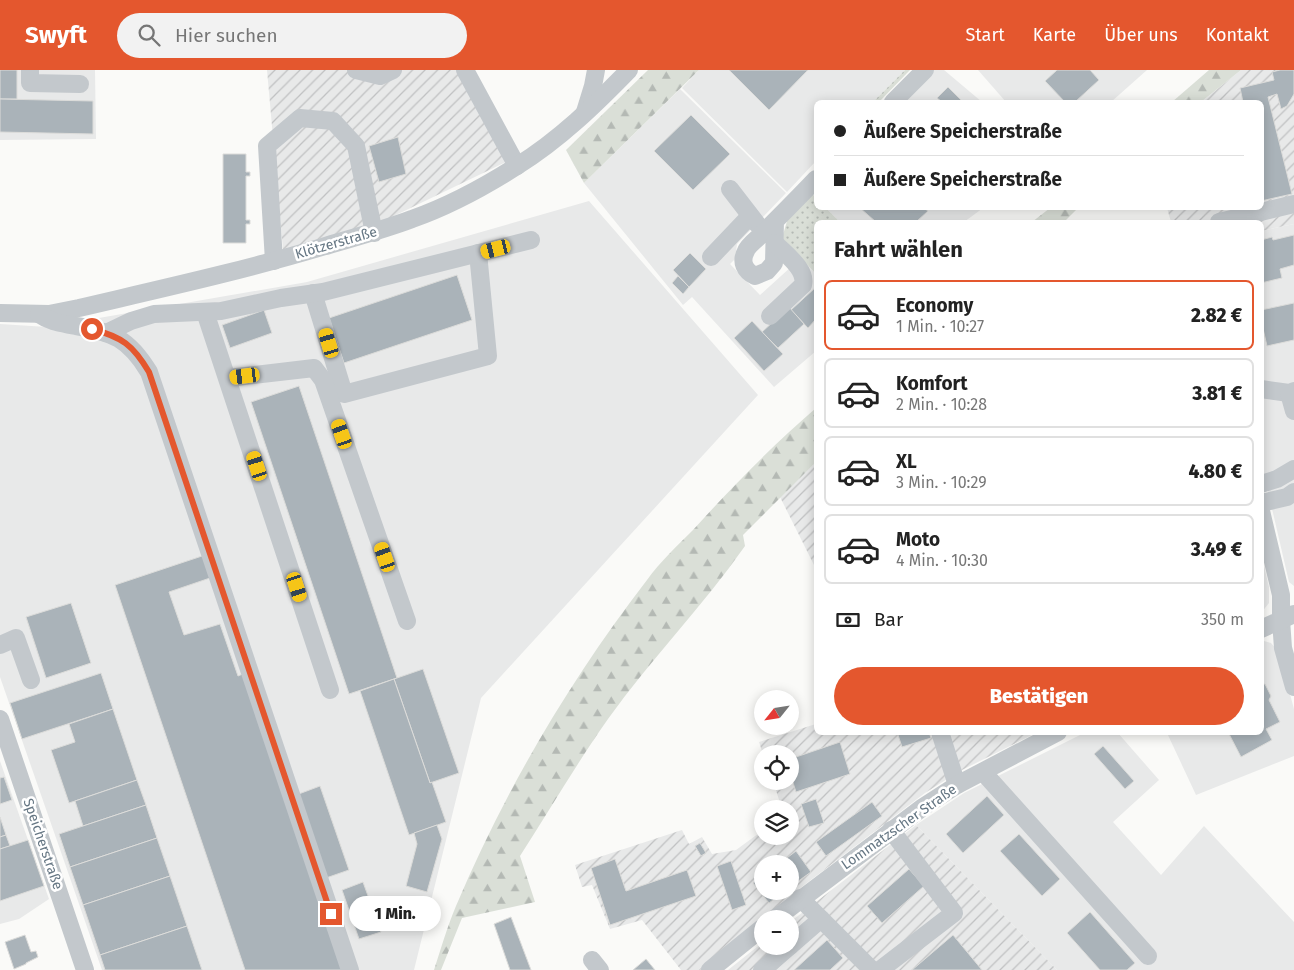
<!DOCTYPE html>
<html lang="de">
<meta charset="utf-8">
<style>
body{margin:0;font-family:"Fira Sans",sans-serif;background:#f2f2f2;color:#222;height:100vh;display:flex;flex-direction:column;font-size:19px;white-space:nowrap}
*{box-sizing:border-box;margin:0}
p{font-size:16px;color:#767676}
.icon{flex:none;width:28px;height:28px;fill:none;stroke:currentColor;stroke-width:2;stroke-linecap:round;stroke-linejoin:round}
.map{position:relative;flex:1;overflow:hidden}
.panel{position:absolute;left:814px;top:150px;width:450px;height:515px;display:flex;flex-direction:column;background:#fff;border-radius:8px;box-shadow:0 2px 12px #0003}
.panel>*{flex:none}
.hud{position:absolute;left:814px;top:30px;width:450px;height:110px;border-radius:8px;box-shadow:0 2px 12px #0003;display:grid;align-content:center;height:110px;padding:0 20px;background:#fff}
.needle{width:32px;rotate:240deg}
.buttons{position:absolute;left:754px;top:620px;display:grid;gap:10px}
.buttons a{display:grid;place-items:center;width:45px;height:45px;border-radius:50%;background:#fff;box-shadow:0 2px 12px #0003;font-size:25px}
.end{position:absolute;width:22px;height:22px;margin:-11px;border:6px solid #e4572e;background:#fff;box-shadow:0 0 0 2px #fff}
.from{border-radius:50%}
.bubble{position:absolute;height:35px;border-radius:18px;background:#fff;box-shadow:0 2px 12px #0003;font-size:16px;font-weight:800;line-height:35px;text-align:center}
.car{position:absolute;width:15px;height:30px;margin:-15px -8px;border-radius:6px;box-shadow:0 0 4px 1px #0007;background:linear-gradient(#f5c518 24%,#345 0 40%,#f5c518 0 76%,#345 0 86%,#f5c518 0)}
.hud b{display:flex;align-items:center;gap:18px;height:48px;font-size:19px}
.hud b+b{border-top:1px solid #e0e0e0}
.hud i{width:12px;height:12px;background:#222}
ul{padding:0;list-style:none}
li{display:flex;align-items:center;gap:15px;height:70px;margin:0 10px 8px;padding:0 10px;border:2px solid #e0e0e0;border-radius:8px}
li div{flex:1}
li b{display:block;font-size:19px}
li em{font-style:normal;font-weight:800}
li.selected{border-color:#e4572e}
li>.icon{width:45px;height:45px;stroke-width:1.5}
h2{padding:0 20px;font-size:22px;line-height:60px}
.pay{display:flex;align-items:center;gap:12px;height:55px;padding:0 20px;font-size:19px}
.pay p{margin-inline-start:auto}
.action{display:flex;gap:10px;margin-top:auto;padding:10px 20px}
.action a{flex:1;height:58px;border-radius:30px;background:#e4572e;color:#fff;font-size:20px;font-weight:800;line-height:58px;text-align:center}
header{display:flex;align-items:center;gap:30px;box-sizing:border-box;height:70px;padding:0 25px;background:#e4572e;color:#fff}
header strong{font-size:24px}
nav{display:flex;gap:28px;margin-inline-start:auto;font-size:18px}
.search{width:350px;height:45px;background:#f2f2f2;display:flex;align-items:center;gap:12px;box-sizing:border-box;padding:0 18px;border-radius:28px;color:#767676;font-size:19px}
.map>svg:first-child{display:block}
</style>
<header>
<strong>Swyft</strong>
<div class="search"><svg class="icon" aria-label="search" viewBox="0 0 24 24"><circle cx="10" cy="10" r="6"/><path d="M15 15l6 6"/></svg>Hier suchen</div>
<nav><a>Start</a><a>Karte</a><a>Über uns</a><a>Kontakt</a></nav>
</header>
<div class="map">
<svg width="1294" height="900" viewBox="0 0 1294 900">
<defs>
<pattern id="industrial-furrows" width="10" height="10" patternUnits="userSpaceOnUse" patternTransform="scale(1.25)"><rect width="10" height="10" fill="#e8e9e9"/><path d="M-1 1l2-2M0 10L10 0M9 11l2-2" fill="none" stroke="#c0c1c2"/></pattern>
<pattern id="grass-dots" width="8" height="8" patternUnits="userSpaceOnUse" patternTransform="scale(1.25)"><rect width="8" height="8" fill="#dadfd7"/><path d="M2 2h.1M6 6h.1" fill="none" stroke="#b4b9b4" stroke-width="1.8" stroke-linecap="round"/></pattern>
<pattern id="forest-firs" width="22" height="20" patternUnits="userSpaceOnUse" patternTransform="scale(1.25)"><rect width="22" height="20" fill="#dadfd7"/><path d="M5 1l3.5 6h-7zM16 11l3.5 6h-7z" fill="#b4b9b4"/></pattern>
</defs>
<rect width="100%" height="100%" fill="#fafaf8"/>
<g fill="#e8e9e9">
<polygon points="0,0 95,0 96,69 0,70"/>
<polygon points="699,0 905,0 873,32 816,32 816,91 787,122 682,18"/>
<polygon points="933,0 944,0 982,32 900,32"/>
<polygon points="978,0 1147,0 1111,32 1006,32"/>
<polygon points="680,19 786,123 737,174 735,189 730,194 760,225 792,196 782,168 816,204 816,281 774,317 692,227 683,235 584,113"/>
<polygon points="589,131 758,325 481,628 414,900 102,900 0,607 0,254 47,257 307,212"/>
<polygon points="826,138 983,138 964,152 840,152"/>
<polygon points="1294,154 1294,516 1289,512 1261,391 1261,161"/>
<polygon points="1261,483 1269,517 1269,533 1261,543"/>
<polygon points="1264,571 1271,573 1277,580 1281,591 1294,639 1294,686 1196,725 1167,663 1261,662 1261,572"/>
<polygon points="1084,663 1118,663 1159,710 1113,752 1161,805 1204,756 1294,852 1294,900 1057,900 916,755 964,723"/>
<polygon points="0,691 49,829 19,849 0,854"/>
</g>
<g fill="url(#industrial-furrows)" fill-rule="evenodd">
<polygon points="267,0 459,0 508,91 369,158 283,180"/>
<polygon points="1241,0 1294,0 1294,154 1261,161 1261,152 1171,152 1167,138 1261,138 1261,32 1201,32"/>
<polygon points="816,392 816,499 780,427"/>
<path d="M816 654V662L1036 663 960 701 925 723 803 816 700 900H681L642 850 610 859 592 815 582 817 575 795 682 760 689 774 702 767 712 784 736 780 762 761V766H790V739H782L773 711H790V684H763L759 672ZM762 794H790V821H762Z"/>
<polygon points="916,755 1057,900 728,900 762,873 762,876 790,876 790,852"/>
</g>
<g fill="url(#grass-dots)">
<polygon points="905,0 910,0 879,32 873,32"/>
<polygon points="810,121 816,128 816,138 826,138 840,152 816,152 816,204 782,168 788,148"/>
</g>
<g fill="url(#forest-firs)">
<polygon points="648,0 699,0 584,113 566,80"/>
<polygon points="1209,0 1241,0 1201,32 1172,32"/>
<polygon points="1050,138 1078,138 1064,152 1032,152"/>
<path d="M816 338V392L743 465 745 476C703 536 651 589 608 649 577 693 549 741 520 786L535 832 462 848 441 900H434C441 879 447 857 456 836 505 720 570 610 647 510 660 492 677 476 693 460 732 417 772 376 816 338Z"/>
</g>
<g fill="#aab3b9" stroke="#dcdcda">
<rect x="0" y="0" width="17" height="29"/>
<polygon points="729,0 808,0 769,40"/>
<polygon points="1057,0 1090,0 1099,10 1075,32 1065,32 1045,11"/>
<polygon points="1280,0 1294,0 1294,24 1287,36 1281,39 1277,24 1268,27 1292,124 1261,131 1261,32 1243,32 1240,18 1274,10 1272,2"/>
<polygon points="948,17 963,32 942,32 937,28"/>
<polygon points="0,29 93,31 93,64 0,62"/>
<polygon points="691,45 730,84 693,120 654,81"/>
<polygon points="398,67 406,104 379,112 369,76"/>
<polygon points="223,84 246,84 246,102 250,102 250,106 246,106 246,150 250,150 250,154 246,154 246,173 223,173"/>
<polygon points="860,138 924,138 928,141 916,152 876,152"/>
<polygon points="1294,165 1294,195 1280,199 1282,208 1261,213 1261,170 1272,167 1273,170"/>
<polygon points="690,183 706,199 689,217 673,200"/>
<polygon points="457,205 472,250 344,293 329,248"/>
<polygon points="678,206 689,217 683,224 672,213"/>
<polygon points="816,217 816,249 808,258 791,240"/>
<polygon points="1294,233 1294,270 1267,276 1261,250 1261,240"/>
<polygon points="789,237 804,254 778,278 762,262"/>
<polygon points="264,240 272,263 230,278 222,255"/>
<polygon points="752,251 783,284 764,301 734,268"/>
<polygon points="299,316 397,608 349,624 251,332"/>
<polygon points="205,485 213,507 169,522 184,565 220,554 238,606 245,603 346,900 245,900 115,515"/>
<polygon points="71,533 91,593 46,608 26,547"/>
<polygon points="423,599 459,703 430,713 394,609"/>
<polygon points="101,603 113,639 22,669 10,633"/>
<polygon points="394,609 430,713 432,712 446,752 409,765 360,621"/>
<polygon points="1261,614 1265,614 1271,626 1269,630 1280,652 1266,659 1272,670 1241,687 1228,662 1261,662"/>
<polygon points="113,639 137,710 69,733 51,680 75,672 69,654"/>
<polygon points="897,662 929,662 931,668 902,677"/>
<polygon points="840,672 850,704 796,722 790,703 790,689"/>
<polygon points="1103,676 1134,711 1125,719 1094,684"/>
<polygon points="4,707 12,730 0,734 0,708"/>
<polygon points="137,710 146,735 83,756 75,731"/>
<polygon points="320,716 349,800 326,808 296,725"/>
<polygon points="987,726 1004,745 963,783 946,764"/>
<polygon points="816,729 824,753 809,757 801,734"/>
<polygon points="872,732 882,746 826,786 816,772"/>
<polygon points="146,735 157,768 70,797 59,764"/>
<polygon points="0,747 6,765 0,767"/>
<polygon points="437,755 442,769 427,822 406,816 417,774 414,763"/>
<polygon points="1019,764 1060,809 1042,826 1000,781"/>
<polygon points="6,765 10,776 0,779 0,767"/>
<polygon points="157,768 170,806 83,835 70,797"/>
<polygon points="28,770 44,816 0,831 0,779"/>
<polygon points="700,773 706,783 701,786 695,776"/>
<polygon points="796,781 811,802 790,817 790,794 779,794"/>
<polygon points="615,789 626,821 687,800 696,826 610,855 591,798"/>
<polygon points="731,791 746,835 732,840 717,796"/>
<polygon points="909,799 924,816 882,853 867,836"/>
<polygon points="170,806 187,856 100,885 83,835"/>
<polygon points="762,806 762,821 785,821 769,833 753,813"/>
<polygon points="363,812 381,862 359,869 342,820"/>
<polygon points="1090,842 1135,893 1127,900 1100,900 1067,863"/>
<polygon points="511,847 531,900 510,900 494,854"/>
<polygon points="187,856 202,900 105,900 100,885"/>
<polygon points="25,865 31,882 36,881 38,887 26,893 26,894 14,899 5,872"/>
<polygon points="953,865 982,900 912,900"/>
<polygon points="827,870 843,888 830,900 794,900"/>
<polygon points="646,889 655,900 633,900"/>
</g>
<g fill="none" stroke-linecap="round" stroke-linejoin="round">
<g stroke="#c3c8cc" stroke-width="18">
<polyline points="30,0 30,13 80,14"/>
<polyline points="356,0 380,6 393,0"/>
<polyline points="465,0 517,96"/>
<polyline points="893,32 925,0"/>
<polyline points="585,42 593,16 596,0"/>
<polyline points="730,119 757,154"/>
<path d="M775 151 774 193 767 201 755 206C745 201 740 192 746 181 748 175 757 169 762 164 780 146 798 128 816 109"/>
<polyline points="1219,152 1294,134"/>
<polyline points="711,187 750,146"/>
<polyline points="274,191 267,76 300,48 333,51 356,76 374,163"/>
<polyline points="313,223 344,324 488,286 478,183"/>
<polyline points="205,242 330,620"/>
<path d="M0 243 49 244 79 238C160 219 242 201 322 177 352 168 383 160 412 149 449 136 484 117 517 96 559 70 595 35 629 0"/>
<path d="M39 244C52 253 61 253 76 256 113 262 129 269 149 302L350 900"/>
<path d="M770 246 803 215C807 199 785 184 775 173"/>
<polyline points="106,263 131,251 154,244 221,241 281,228 323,222 531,170"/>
<polyline points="228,308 314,298 323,310 407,551"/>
<polyline points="1261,319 1289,323 1294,321"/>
<polyline points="1289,323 1294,341"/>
<polyline points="1261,414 1277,409 1294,399"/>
<polyline points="1261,433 1287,427 1294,422"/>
<polyline points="1261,441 1281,525 1281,550 1283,578 1294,617"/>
<polyline points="1261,559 1294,544"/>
<polyline points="0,575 16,568 31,610"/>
<polyline points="0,649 85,900"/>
<polyline points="940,662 957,715"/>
<polyline points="983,702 1148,886"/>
<polyline points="800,828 872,900"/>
<polyline points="775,849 923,737 957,715 1058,662"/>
<polyline points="790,876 821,849"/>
<polyline points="592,890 600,900"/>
<polyline points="710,900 762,858"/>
<polyline points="762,900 790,876"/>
<polyline points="880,900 954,843 891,760"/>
</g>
</g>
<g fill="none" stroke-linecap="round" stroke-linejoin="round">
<path stroke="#e4572e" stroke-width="6" d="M92 259C122 267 133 275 149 302L331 844"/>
</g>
<g text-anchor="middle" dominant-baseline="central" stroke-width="5" stroke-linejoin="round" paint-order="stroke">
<g font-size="14" fill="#657683" stroke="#fff">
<text transform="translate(336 173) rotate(-16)">Klötzerstraße</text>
<text transform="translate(899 757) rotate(-35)">Lommatzscher Straße</text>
<text transform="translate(43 774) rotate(71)">Speicherstraße</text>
</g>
</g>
</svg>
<div class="buttons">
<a><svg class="needle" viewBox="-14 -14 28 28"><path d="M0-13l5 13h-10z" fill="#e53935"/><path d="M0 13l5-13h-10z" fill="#767676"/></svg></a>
<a><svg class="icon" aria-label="locate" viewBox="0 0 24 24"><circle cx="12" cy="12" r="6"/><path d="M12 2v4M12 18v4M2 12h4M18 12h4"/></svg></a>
<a><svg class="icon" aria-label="layers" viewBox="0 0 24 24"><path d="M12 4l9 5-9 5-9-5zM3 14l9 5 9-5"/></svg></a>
<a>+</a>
<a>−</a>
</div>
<i class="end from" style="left:92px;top:259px"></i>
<i class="end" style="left:331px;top:844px"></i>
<div class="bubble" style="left:349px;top:826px;width:92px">1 Min.</div>
<i class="car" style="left:496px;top:179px;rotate:256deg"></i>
<i class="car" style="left:329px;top:273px;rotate:343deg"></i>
<i class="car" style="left:245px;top:306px;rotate:263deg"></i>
<i class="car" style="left:342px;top:364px;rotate:341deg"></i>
<i class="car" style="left:257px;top:396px;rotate:342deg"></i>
<i class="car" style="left:385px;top:487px;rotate:341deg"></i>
<i class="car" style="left:297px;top:517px;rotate:162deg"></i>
<div class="hud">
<b><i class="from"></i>Äußere Speicherstraße</b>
<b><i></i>Äußere Speicherstraße</b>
</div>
<section class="panel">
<h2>Fahrt wählen</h2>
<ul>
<li class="selected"><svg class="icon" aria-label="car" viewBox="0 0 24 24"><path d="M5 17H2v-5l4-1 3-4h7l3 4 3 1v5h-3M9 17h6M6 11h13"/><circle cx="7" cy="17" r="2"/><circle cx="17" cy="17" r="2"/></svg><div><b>Economy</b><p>1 Min. · 10:27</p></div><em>2.82 €</em></li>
<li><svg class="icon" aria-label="car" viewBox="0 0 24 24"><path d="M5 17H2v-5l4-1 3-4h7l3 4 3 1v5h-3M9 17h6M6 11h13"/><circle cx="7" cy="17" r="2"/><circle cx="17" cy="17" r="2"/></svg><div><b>Komfort</b><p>2 Min. · 10:28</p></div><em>3.81 €</em></li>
<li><svg class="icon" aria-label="car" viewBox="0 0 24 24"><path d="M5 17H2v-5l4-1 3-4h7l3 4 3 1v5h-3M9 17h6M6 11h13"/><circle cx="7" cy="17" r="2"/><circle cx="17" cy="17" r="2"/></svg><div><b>XL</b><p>3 Min. · 10:29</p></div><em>4.80 €</em></li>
<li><svg class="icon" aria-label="car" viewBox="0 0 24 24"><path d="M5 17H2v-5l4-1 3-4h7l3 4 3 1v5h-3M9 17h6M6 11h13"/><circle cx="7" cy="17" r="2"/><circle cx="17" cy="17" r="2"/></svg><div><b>Moto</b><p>4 Min. · 10:30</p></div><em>3.49 €</em></li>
</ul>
<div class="pay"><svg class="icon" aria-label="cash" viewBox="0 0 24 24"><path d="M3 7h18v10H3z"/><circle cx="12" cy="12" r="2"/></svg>Bar<p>350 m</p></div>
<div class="action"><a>Bestätigen</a></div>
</section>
</div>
